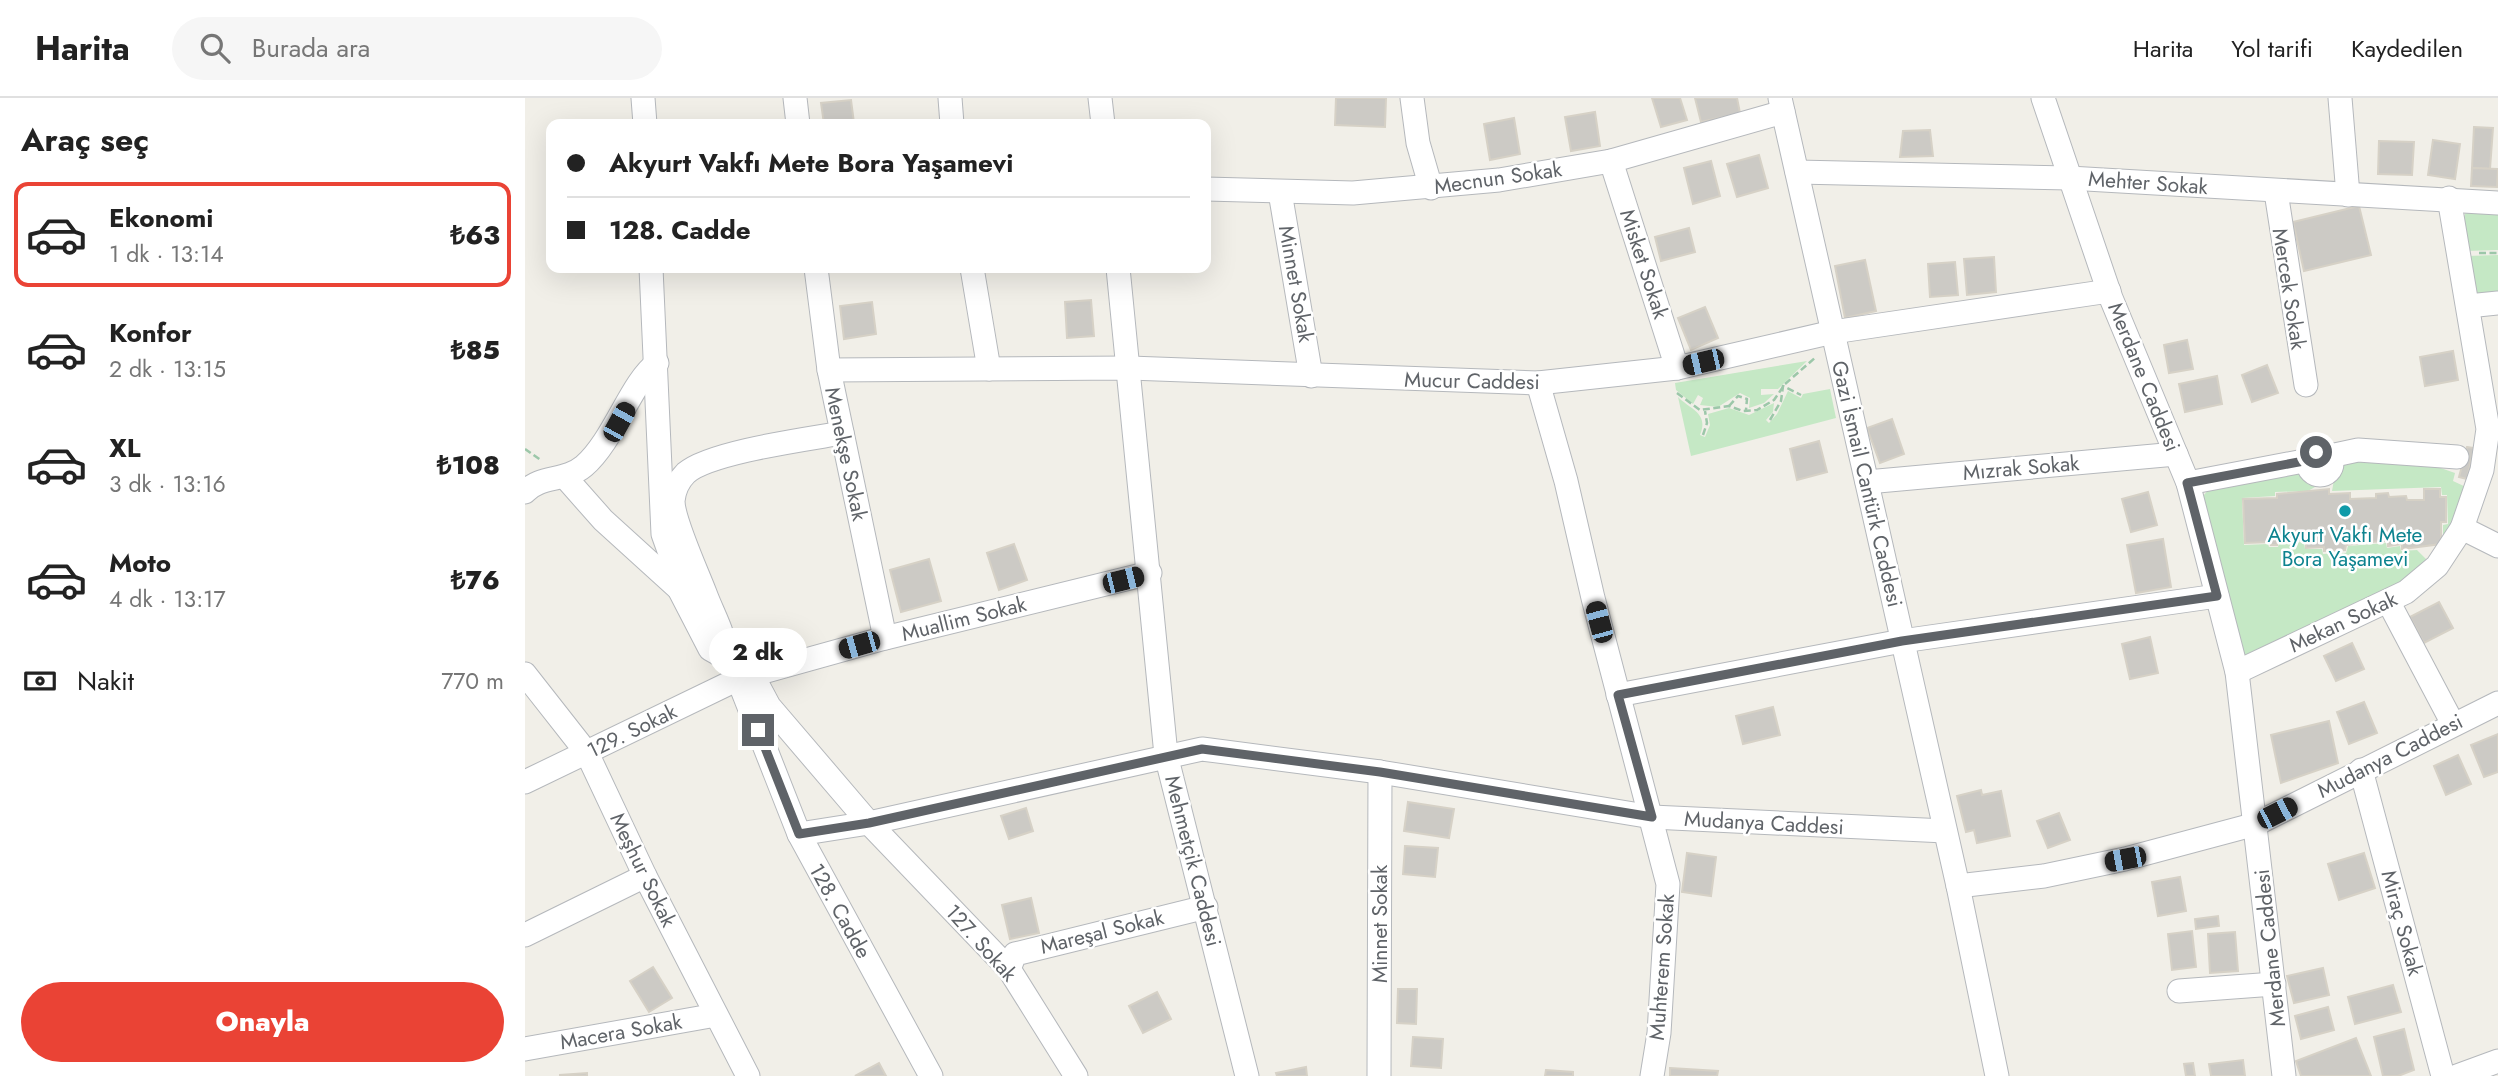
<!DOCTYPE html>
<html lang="tr">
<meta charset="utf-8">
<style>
body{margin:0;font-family:Jost,sans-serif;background:#f6f6f6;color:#222;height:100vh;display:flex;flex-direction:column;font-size:26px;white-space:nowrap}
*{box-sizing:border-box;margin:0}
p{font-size:23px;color:#767676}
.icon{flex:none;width:38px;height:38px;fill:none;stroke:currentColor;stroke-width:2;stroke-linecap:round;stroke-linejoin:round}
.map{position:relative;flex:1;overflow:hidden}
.sheet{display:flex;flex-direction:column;background:#fff;width:525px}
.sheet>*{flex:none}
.top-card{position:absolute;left:21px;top:21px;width:665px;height:154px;border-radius:14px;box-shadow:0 7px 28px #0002;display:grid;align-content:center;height:154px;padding:0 21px;background:#fff}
.end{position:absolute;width:32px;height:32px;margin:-16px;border:9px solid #5f6368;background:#fff;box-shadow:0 0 0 4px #fff}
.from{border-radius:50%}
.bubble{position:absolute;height:49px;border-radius:24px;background:#fff;box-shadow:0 7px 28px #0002;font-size:23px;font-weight:800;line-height:49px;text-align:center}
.car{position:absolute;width:21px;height:42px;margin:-21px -10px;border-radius:9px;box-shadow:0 0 5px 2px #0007;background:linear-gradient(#222 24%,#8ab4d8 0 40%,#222 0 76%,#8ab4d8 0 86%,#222 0)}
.top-card b{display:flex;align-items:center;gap:24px;height:66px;font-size:26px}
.top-card b+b{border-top:2px solid #e0e0e0}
.top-card i{width:18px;height:18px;background:#222}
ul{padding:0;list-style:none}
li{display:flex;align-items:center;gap:21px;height:105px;margin:0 14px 10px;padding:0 7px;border:4px solid transparent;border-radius:14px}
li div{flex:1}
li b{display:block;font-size:26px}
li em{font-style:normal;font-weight:800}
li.on{border-color:#ea4335}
li>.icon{width:63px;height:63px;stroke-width:1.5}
h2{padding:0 21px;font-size:32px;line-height:84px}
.pay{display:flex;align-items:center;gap:18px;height:77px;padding:0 21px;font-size:26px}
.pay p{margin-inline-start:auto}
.action{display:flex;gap:14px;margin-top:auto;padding:14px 21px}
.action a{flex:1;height:80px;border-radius:42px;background:#ea4335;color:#fff;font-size:28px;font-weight:800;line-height:80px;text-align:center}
header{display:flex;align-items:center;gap:42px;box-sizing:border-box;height:98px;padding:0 35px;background:#fff;border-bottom:2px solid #e0e0e0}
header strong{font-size:33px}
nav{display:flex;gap:38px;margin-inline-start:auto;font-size:24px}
.search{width:490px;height:63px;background:#f6f6f6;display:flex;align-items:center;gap:18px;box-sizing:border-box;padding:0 24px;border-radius:38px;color:#767676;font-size:26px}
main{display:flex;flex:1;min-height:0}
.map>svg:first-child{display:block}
</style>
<header>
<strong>Harita</strong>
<div class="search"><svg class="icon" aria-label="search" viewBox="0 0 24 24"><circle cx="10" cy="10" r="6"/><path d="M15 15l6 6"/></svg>Burada ara</div>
<nav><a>Harita</a><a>Yol tarifi</a><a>Kaydedilen</a></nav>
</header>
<main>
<section class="sheet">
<h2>Araç seç</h2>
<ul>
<li class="on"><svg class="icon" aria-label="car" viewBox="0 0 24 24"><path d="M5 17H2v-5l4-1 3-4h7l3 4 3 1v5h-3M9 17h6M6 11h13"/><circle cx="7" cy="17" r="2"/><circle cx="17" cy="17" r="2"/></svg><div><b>Ekonomi</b><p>1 dk · 13:14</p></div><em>₺63</em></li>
<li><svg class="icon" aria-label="car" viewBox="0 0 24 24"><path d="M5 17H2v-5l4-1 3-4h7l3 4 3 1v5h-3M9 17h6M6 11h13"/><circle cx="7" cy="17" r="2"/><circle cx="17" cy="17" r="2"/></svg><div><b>Konfor</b><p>2 dk · 13:15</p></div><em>₺85</em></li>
<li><svg class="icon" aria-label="car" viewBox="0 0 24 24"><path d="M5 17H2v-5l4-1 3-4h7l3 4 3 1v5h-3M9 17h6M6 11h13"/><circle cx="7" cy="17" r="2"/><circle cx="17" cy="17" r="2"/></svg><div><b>XL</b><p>3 dk · 13:16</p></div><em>₺108</em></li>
<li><svg class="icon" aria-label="car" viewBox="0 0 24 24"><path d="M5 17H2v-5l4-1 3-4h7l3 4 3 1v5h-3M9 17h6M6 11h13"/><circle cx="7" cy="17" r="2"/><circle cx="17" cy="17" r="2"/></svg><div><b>Moto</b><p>4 dk · 13:17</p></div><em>₺76</em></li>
</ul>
<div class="pay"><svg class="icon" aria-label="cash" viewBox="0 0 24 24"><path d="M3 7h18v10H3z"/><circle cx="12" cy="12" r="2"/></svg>Nakit<p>770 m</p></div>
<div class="action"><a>Onayla</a></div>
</section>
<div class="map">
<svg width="1973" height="978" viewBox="0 0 1973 978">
<rect width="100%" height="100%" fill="#f1efe8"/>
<g fill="#c5e8c5">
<polygon points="1941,114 1973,114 1973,152 1941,153 1938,121"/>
<polygon points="1973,157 1973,200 1951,200 1942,158"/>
<polygon points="1282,263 1253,291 1236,291 1236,297 1249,296 1239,305 1224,310 1225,300 1215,295 1193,309 1175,307 1178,300 1173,297 1168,306 1151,292 1150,285"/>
<path d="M1305 291 1311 320 1166 358 1153 299C1166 312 1184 315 1175 337L1180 339 1185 327 1183 316 1204 310 1224 317 1249 305 1248 314 1241 322 1244 325 1252 316 1263 293 1276 300 1278 296Z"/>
<polygon points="1822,362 1907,367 1930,375 1928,383 1943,390 1918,449 1918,427 1923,426 1922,397 1917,397 1916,389 1807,393 1809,382"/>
<polygon points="1774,375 1790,389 1783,393 1750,394 1750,398 1717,400 1719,447 1743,446 1744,449 1753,449 1754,445 1779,444 1780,451 1797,451 1798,456 1821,455 1823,448 1861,445 1862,450 1875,448 1876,453 1892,452 1906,466 1893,478 1718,562 1678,398 1686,389"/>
</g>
<g fill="#cccac5" stroke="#d6d1c6" stroke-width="2">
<polygon points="811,0 861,0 860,29 810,27"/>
<polygon points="1127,0 1155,0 1162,22 1136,29"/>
<polygon points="1170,0 1212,0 1215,15 1176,24"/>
<polygon points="326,2 329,25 299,26 296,5"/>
<polygon points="1070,14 1075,48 1046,53 1040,19"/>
<polygon points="989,20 995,56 965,62 959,26"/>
<polygon points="1949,29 1968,30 1965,71 1947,70"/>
<polygon points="1405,32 1408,58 1375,59 1378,33"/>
<polygon points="1908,42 1935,46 1930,81 1903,77"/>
<polygon points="1854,43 1889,44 1887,77 1853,76"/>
<polygon points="1234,57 1243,90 1212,99 1202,66"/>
<polygon points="1186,63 1195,98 1168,106 1159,70"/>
<polygon points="1947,70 1973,71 1972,89 1946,88"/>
<polygon points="1834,108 1846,157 1779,173 1768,124"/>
<polygon points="1164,130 1170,154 1136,163 1130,139"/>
<polygon points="1469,159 1471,194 1442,197 1439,161"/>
<polygon points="1340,162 1351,213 1320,220 1310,168"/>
<polygon points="1430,164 1433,197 1405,199 1403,166"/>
<polygon points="566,202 569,238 542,240 540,204"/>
<polygon points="347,204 351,236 319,241 315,208"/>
<polygon points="1180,209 1193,240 1166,252 1153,220"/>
<polygon points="1662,242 1668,271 1644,275 1639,247"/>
<polygon points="1928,253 1933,282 1900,288 1895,259"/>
<polygon points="1742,267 1753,295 1727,304 1717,277"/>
<polygon points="1692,278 1697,306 1660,314 1654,286"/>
<polygon points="1367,321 1379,356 1355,365 1342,330"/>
<polygon points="1294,343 1302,374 1272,382 1265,351"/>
<polygon points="1942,349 1949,350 1942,381 1934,379"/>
<polygon points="1804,391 1804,396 1825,395 1825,401 1851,400 1851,396 1863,395 1864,399 1881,398 1882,402 1899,402 1899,391 1915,391 1915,399 1921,399 1921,424 1916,424 1916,446 1877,451 1877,446 1863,448 1863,443 1844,444 1843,440 1837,441 1838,445 1821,447 1820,452 1799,453 1799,449 1781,450 1781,442 1752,443 1752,447 1746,447 1746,444 1720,445 1718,401 1752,400 1752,396"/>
<polygon points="1623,394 1632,427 1606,434 1597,401"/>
<polygon points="1638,441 1646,489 1611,495 1602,447"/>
<polygon points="489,446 502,482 474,492 462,455"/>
<polygon points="404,461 416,503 376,514 365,472"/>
<polygon points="1914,504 1928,530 1899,545 1885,519"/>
<polygon points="1625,539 1633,575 1605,581 1597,546"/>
<polygon points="1827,545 1839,571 1811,583 1799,558"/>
<polygon points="1839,604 1852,635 1824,646 1812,614"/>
<polygon points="1248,609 1255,637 1218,646 1211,618"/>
<polygon points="1804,623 1813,665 1756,685 1746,637"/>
<polygon points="1973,636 1973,674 1959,679 1946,647"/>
<polygon points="1933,657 1946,686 1921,697 1909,668"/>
<polygon points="1456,692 1457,697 1476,693 1485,738 1452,745 1449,732 1441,734 1432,698"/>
<polygon points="883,704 929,711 924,740 879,733"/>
<polygon points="501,710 508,733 484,741 476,718"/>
<polygon points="1534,715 1545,742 1523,750 1512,723"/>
<polygon points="880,748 913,750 910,779 878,776"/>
<polygon points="1162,755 1191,759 1186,798 1157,794"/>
<polygon points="1839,755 1850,790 1814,802 1803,766"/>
<polygon points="1655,779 1661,813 1633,818 1627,784"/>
<polygon points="506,800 514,835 485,841 477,807"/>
<polygon points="1693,818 1694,828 1671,831 1670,821"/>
<polygon points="1667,833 1671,869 1647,872 1643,836"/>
<polygon points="1710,834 1713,873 1685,875 1683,836"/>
<polygon points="128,869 147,900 124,914 105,883"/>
<polygon points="1798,870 1804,897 1769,905 1762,878"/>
<polygon points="1868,887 1876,914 1830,926 1823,899"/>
<polygon points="873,891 892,891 891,926 872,925"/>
<polygon points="632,894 646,921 618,935 604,908"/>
<polygon points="1803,909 1809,932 1776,941 1770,918"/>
<polygon points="1879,931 1889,972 1873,978 1858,978 1849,939"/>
<polygon points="888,939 918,941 916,970 886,968"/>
<polygon points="1831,940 1846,978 1776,978 1771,963"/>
<polygon points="1718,962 1720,978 1686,978 1684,966"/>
<polygon points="354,965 361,978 330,978"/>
<polygon points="1668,965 1670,978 1661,978 1659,966"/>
<polygon points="781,969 782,978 752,978 751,975"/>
<polygon points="1145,970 1193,973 1192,978 1145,978"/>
<polygon points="1021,972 1048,974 1048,978 1020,978"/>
<polygon points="62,975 62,978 35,978 35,977"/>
</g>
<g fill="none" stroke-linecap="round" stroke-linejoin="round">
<g stroke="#b5b8bc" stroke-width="25">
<g id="minor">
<polyline points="118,0 120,26"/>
<polyline points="270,0 273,26"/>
<polyline points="425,0 427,26"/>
<polyline points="575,0 578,26"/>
<polyline points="887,0 893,45 906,90"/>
<polyline points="1255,0 1433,788 1472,978"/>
<polyline points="1518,0 1586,200 1663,385 1712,574 1759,978"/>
<polyline points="1815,0 1823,97"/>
<polyline points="1086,63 1152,270"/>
<polyline points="1272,74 1544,80 1973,105"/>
<polyline points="681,91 828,95 974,82 1086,63 1258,14"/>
<polyline points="755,94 786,278"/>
<polyline points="1751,94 1781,287"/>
<polyline points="126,170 138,436 154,481 154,491"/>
<polyline points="291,170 304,272 360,540"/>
<polyline points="447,170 464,271"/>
<polyline points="593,170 641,657 722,978"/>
<polyline points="1943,208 1973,205"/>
<polyline points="304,272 605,270 1013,285 1152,270 1308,234 1584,193"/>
<polyline points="1013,285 1041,383 1068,500 1143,786 1134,935 1127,978"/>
<circle cx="1795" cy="365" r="12"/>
<polyline points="1805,358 1833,352 1932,359"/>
<polyline points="40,379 78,422 154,491 185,551 201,560 213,581 274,736 406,978"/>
<polyline points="1342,384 1651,356"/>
<polyline points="1663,385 1784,362"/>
<path d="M0 394C15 377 40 384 59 368 89 342 106 284 132 265"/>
<polyline points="1937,430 1973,448"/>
<polyline points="1863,503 1928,626"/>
<path d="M201 560C201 537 188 517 180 495 172 474 148 422 148 403 149 392 153 383 161 375 185 354 283 341 317 335"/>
<polyline points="1712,574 1881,494 1912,468 1937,430 1957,372 1963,331 1924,100"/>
<polyline points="0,576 62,655 120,778 223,978"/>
<polyline points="227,576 244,608 344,725 484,871 551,978"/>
<polyline points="1093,597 1377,543 1692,498"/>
<polyline points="1836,672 1918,978"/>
<polyline points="0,684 213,581 360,540 625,475"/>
<polyline points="274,736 344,725 677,651 855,674 1127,719 1420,733"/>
<polyline points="1433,788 1519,778 1600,761 1731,726 1973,605"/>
<polyline points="0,837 120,778"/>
<polyline points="484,871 490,856 681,809"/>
<polyline points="1654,893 1749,886"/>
<polyline points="0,951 191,917"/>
<polyline points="854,978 855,674"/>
<polyline points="1932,978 1973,963"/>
</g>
</g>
<g stroke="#9cc7a9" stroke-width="2.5" stroke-dasharray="7 3.5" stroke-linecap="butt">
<polyline points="1954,155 1973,155"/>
<polyline points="1152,295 1175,312 1204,308 1218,313 1232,312 1249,302 1260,286 1291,259"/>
<polyline points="1204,308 1213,298 1222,301 1221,312"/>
<polyline points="1245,322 1256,303 1258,288 1276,297"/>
<polyline points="1178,337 1182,325 1180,313"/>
<polyline points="0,351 17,363"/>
</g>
<use href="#minor" stroke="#fff" stroke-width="23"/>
</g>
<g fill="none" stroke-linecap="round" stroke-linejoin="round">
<polyline stroke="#5f6368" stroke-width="9" points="233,632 274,736 344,725 677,651 855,674 1127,719 1093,597 1377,543 1692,498 1662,385 1784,362 1791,354"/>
</g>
<circle fill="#0f9aa8" stroke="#fff" stroke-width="2.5" cx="1820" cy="413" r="7"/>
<g text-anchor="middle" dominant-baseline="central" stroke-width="5" stroke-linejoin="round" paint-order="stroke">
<g font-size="21" fill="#5f6368" stroke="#fff">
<text transform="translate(973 80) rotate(-8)">Mecnun Sokak</text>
<text transform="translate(1623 85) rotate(4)">Mehter Sokak</text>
<text transform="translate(1119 166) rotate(72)">Misket Sokak</text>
<text transform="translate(771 186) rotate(80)">Minnet Sokak</text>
<text transform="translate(1764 191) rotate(81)">Mercek Sokak</text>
<text transform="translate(1619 279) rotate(68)">Merdane Caddesi</text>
<text transform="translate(947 283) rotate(1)">Mucur Caddesi</text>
<text transform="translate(321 356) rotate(78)">Menekşe Sokak</text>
<text transform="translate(1496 370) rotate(-5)">Mızrak Sokak</text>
<text transform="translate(1342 386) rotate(77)">Gazi İsmail Cantürk Caddesi</text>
<text transform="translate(439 521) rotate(-14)">Muallim Sokak</text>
<text transform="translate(1818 524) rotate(-25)">Mekan Sokak</text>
<text transform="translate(107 633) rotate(-26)">129. Sokak</text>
<text transform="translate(1865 658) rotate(-27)">Mudanya Caddesi</text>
<text transform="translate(1239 725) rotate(3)">Mudanya Caddesi</text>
<text transform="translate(668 763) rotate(76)">Mehmetçik Caddesi</text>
<text transform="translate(118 772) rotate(64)">Meşhur Sokak</text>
<text transform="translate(315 813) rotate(61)">128. Cadde</text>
<text transform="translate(1877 825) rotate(75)">Miraç Sokak</text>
<text transform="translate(855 826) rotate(-90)">Minnet Sokak</text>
<text transform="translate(577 834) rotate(-14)">Mareşal Sokak</text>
<text transform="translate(456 845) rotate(48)">127. Sokak</text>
<text transform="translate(1745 850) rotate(-96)">Merdane Caddesi</text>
<text transform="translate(1137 869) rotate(-86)">Muhterem Sokak</text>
<text transform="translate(96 934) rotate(-10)">Macera Sokak</text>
</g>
<g font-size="21" fill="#0d838f" stroke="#fff">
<text x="1820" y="437">Akyurt Vakfı Mete<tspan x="1820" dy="24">Bora Yaşamevi</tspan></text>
</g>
</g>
</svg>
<i class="end from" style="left:1791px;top:354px"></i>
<i class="end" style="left:233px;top:632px"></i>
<div class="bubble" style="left:184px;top:530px;width:98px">2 dk</div>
<i class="car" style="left:1178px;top:264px;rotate:257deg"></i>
<i class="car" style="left:94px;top:324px;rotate:29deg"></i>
<i class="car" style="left:598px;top:482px;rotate:76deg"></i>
<i class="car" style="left:1074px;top:524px;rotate:345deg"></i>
<i class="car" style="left:334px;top:547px;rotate:254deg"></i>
<i class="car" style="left:1752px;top:715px;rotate:63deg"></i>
<i class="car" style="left:1600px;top:761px;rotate:259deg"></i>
<div class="top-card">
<b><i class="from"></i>Akyurt Vakfı Mete Bora Yaşamevi</b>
<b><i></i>128. Cadde</b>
</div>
</div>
</main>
